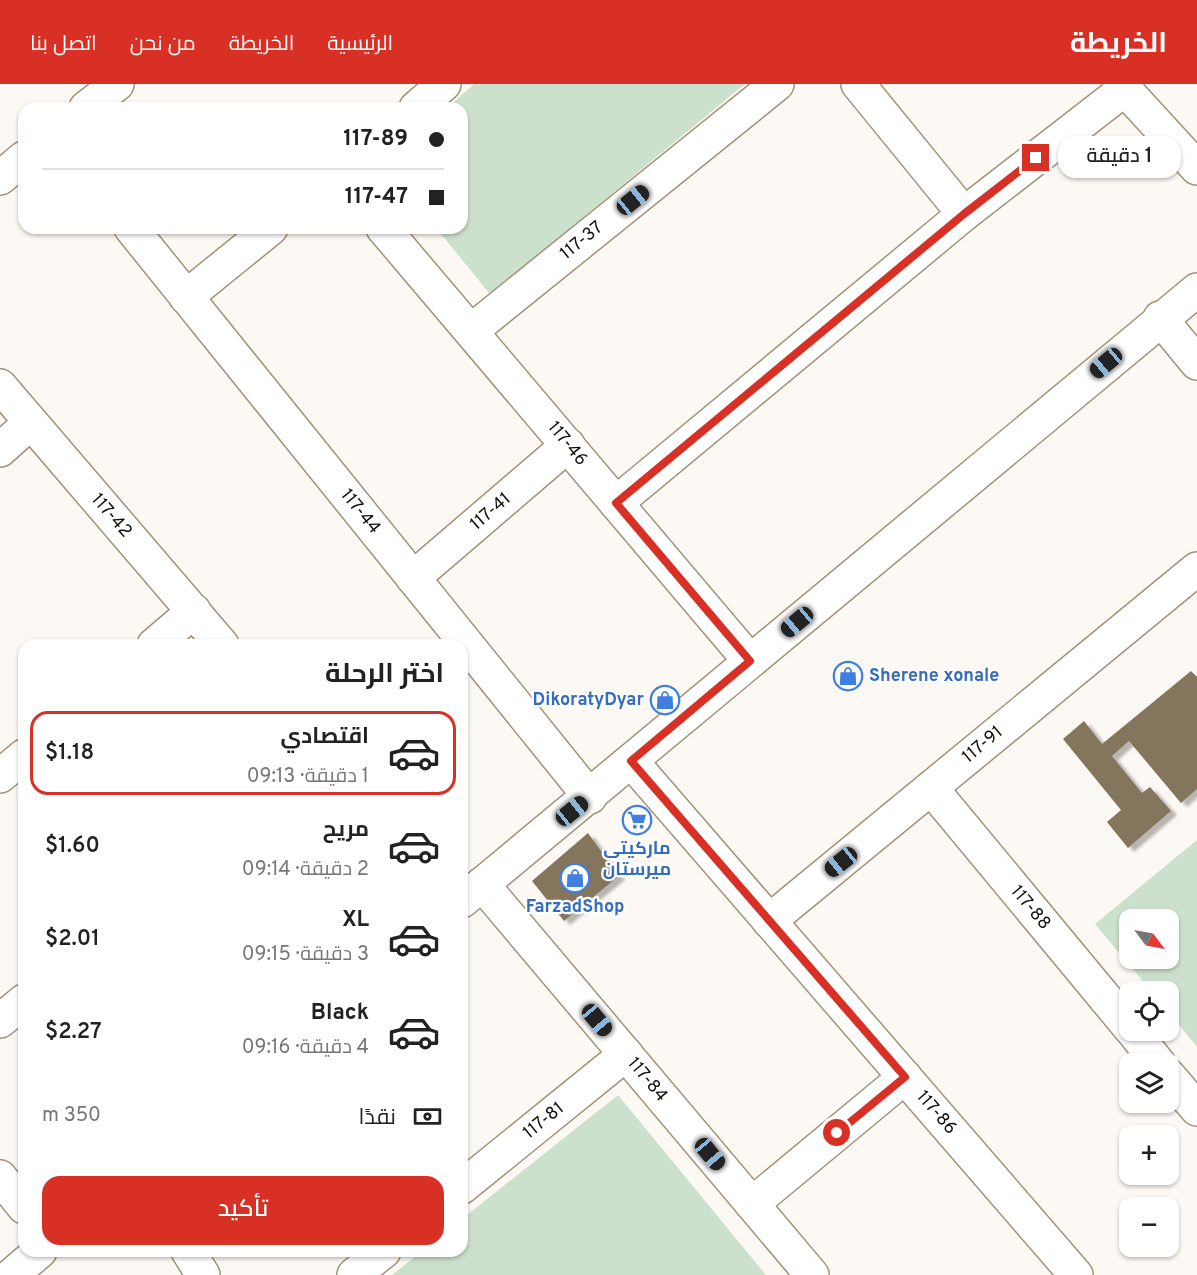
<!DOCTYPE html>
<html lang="ar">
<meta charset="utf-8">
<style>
body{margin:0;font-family:Overpass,Cairo,sans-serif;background:#f2f2f2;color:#222;direction:rtl;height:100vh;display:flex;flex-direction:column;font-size:22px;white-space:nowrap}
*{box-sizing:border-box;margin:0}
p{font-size:20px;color:#767676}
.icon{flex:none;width:33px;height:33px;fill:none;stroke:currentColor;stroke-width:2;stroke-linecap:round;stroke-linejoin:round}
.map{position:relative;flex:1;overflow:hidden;direction:ltr}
.side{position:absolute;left:18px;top:555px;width:450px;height:618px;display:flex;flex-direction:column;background:#fff;border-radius:18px;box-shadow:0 2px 4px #0004;direction:rtl}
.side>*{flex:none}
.guide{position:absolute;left:18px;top:18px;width:450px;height:132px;border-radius:18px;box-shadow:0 2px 4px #0004;direction:rtl;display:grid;align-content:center;height:132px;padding:0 24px;background:#fff}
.needle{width:39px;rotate:122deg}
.buttons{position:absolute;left:1119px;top:825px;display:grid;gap:12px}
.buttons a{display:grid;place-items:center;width:60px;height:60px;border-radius:12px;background:#fff;box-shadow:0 2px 4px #0004;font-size:30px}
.end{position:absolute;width:27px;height:27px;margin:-14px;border:8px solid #d93025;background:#fff;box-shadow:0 0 0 3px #fff}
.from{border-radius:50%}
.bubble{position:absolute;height:42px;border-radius:18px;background:#fff;box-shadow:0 2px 4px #0004;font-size:20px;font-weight:600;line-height:42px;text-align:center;direction:rtl}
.car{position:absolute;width:18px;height:36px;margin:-18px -9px;border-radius:8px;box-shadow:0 0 4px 2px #0007;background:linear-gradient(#222 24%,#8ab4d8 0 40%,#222 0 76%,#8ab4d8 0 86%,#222 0)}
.guide b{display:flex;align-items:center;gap:21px;height:57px;font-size:22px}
.guide b+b{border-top:2px solid #e0e0e0}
.guide i{width:15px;height:15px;background:#222}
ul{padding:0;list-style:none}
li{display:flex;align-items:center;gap:18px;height:84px;margin:0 12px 9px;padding:0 12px;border:3px solid transparent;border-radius:18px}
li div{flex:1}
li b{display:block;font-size:22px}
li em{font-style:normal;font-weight:600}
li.on{border-color:#d93025}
li>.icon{width:54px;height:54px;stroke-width:1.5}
h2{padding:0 24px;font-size:27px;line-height:72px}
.pay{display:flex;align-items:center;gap:15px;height:66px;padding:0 24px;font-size:22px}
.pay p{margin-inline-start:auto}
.cta{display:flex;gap:12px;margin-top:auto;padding:12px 24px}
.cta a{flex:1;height:69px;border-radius:18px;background:#d93025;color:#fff;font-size:24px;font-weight:600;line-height:69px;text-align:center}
header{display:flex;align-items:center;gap:36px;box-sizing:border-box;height:84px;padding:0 30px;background:#d93025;color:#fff}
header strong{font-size:28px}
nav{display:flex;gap:33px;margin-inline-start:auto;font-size:21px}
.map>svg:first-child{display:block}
</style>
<header>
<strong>الخريطة</strong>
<nav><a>الرئيسية</a><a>الخريطة</a><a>من نحن</a><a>اتصل بنا</a></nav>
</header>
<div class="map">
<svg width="1197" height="1191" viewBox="0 0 1197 1191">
<defs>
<filter id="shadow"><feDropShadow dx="6" dy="4" stdDeviation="1.5" flood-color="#0004"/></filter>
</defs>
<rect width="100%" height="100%" fill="#fcf8f3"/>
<g fill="#cce1cd" fill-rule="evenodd">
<polygon points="474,0 745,0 490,210 436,144 462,144 462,24 447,24"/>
<path d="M1197 756V963L1169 928 1168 908 1151 907 1095 840ZM1130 836H1168V874H1130Z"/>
<polygon points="618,1011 766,1191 392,1191 422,1167 462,1167 462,1135"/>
</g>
<g fill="#84745d" filter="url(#shadow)">
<polygon points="1191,587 1197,593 1197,705 1181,719 1129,657 1112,672 1142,709 1150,703 1171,727 1128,764 1107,738 1121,726 1063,655 1084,637 1102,660"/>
<polygon points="588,749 619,792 564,837 532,797"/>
</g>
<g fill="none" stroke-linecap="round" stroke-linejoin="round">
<g stroke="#a3927a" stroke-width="36">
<g id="minor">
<polyline points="858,0 964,130"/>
<polyline points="1120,0 1197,84"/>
<polyline points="86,24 117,0"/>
<polyline points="416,24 444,0"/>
<polyline points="0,94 24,74"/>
<polyline points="131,144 590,713"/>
<polyline points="383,144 750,577"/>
<polyline points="186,213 271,144"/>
<polyline points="1160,234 1197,279"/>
<polyline points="471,247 777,0"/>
<polyline points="0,302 222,561"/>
<polyline points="0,366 30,339"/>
<polyline points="616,419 964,130 1125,5"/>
<polyline points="413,494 568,361"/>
<polyline points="154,561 194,527"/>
<polyline points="631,677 1076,1191"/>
<polyline points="0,692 24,672"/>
<polyline points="931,704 1130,944"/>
<polyline points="482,800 812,1191"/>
<polyline points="462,817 1197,206"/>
<polyline points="769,837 1197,485"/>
<polyline points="0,937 24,917"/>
<polyline points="1132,946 1159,980"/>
<polyline points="1168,991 1197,1025"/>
<polyline points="0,1093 24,1123"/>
<polyline points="462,1103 626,970"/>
<polyline points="752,1120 905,993"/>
<polyline points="188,1167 203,1191"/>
<polyline points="12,1191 40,1167"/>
<polyline points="354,1191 384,1167"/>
</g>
</g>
<use href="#minor" stroke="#fff" stroke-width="33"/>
</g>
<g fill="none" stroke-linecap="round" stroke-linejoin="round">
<polyline stroke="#d93025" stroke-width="8" points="837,1049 905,993 631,677 750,577 616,419 964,130 1036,74"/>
</g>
<defs>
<g id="shop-ring" transform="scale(1.5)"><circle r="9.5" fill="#fff" stroke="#3f7fe0" stroke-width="1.5"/><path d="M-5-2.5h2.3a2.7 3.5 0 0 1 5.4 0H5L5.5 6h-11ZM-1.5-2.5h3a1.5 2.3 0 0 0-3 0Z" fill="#3f7fe0"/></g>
<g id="supermarket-ring" transform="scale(1.5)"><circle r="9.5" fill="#fff" stroke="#3f7fe0" stroke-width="1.5"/><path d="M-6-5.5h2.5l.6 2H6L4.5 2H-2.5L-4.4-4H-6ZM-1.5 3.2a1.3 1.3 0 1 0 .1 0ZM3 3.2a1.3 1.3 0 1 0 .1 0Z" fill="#3f7fe0"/></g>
</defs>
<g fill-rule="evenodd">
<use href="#shop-ring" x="848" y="592"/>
<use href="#shop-ring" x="665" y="616"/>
<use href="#supermarket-ring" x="637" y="736"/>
<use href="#shop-ring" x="575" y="794"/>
</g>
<g text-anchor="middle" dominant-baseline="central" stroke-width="4.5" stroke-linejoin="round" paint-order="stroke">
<g font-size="18" fill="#150f07" stroke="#fff">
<text transform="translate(582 157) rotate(-39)">117-37</text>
<text transform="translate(567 360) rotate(50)">117-46</text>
<text transform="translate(360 428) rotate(51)">117-44</text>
<text transform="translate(491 428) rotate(-41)">117-41</text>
<text transform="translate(111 432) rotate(49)">117-42</text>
<text transform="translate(983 661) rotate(-40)">117-91</text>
<text transform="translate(1030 824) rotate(50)">117-88</text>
<text transform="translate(647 996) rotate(50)">117-84</text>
<text transform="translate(936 1029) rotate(49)">117-86</text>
<text transform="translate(544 1037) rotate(-39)">117-81</text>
</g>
<g font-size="18" font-weight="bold" fill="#366cbe" stroke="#fff">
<text x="869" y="592" text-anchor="start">Sherene xonale</text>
<text x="644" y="616" text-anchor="end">DikoratyDyar</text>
<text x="637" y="765">مارکیتی<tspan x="637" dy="21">میرستان</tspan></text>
<text x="575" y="823">FarzadShop</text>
</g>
</g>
</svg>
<div class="buttons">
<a><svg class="needle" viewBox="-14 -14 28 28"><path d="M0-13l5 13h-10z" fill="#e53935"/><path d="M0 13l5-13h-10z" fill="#767676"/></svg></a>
<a><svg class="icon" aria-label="locate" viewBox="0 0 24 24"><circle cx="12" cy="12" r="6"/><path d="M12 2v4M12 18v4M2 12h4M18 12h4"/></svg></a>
<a><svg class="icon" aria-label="layers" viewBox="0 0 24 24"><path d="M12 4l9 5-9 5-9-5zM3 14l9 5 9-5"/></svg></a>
<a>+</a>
<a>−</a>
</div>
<i class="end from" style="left:837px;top:1049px"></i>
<i class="end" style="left:1036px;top:74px"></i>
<div class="bubble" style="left:1058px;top:52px;width:123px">1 دقيقة</div>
<i class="car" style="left:633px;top:116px;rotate:51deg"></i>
<i class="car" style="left:1106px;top:279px;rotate:230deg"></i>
<i class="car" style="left:797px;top:538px;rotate:230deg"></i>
<i class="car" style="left:572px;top:727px;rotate:51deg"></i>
<i class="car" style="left:841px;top:778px;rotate:231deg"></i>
<i class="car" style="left:597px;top:936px;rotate:140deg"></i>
<i class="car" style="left:710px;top:1070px;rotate:140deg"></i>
<div class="guide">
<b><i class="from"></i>117-89</b>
<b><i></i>117-47</b>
</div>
<section class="side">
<h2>اختر الرحلة</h2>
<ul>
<li class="on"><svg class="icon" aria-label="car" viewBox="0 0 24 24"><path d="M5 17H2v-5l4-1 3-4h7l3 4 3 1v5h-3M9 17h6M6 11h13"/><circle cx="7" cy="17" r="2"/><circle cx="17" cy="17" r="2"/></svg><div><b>اقتصادي</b><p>1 دقيقة · 09:13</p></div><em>$1.18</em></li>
<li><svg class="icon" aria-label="car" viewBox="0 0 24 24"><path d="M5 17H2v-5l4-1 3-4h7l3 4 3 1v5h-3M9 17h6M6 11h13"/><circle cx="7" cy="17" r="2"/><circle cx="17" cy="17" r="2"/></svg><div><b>مريح</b><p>2 دقيقة · 09:14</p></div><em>$1.60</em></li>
<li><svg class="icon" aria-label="car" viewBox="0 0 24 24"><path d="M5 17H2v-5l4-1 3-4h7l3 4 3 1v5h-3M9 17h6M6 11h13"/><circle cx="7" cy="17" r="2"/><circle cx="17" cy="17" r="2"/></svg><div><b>XL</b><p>3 دقيقة · 09:15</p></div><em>$2.01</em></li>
<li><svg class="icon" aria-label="car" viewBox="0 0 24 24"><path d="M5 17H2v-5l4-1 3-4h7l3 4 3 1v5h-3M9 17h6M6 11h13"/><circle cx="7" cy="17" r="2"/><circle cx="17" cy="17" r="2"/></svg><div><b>Black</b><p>4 دقيقة · 09:16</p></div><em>$2.27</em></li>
</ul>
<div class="pay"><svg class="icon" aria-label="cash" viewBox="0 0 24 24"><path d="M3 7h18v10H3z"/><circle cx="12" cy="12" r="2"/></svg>نقدًا<p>350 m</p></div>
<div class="cta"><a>تأكيد</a></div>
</section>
</div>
